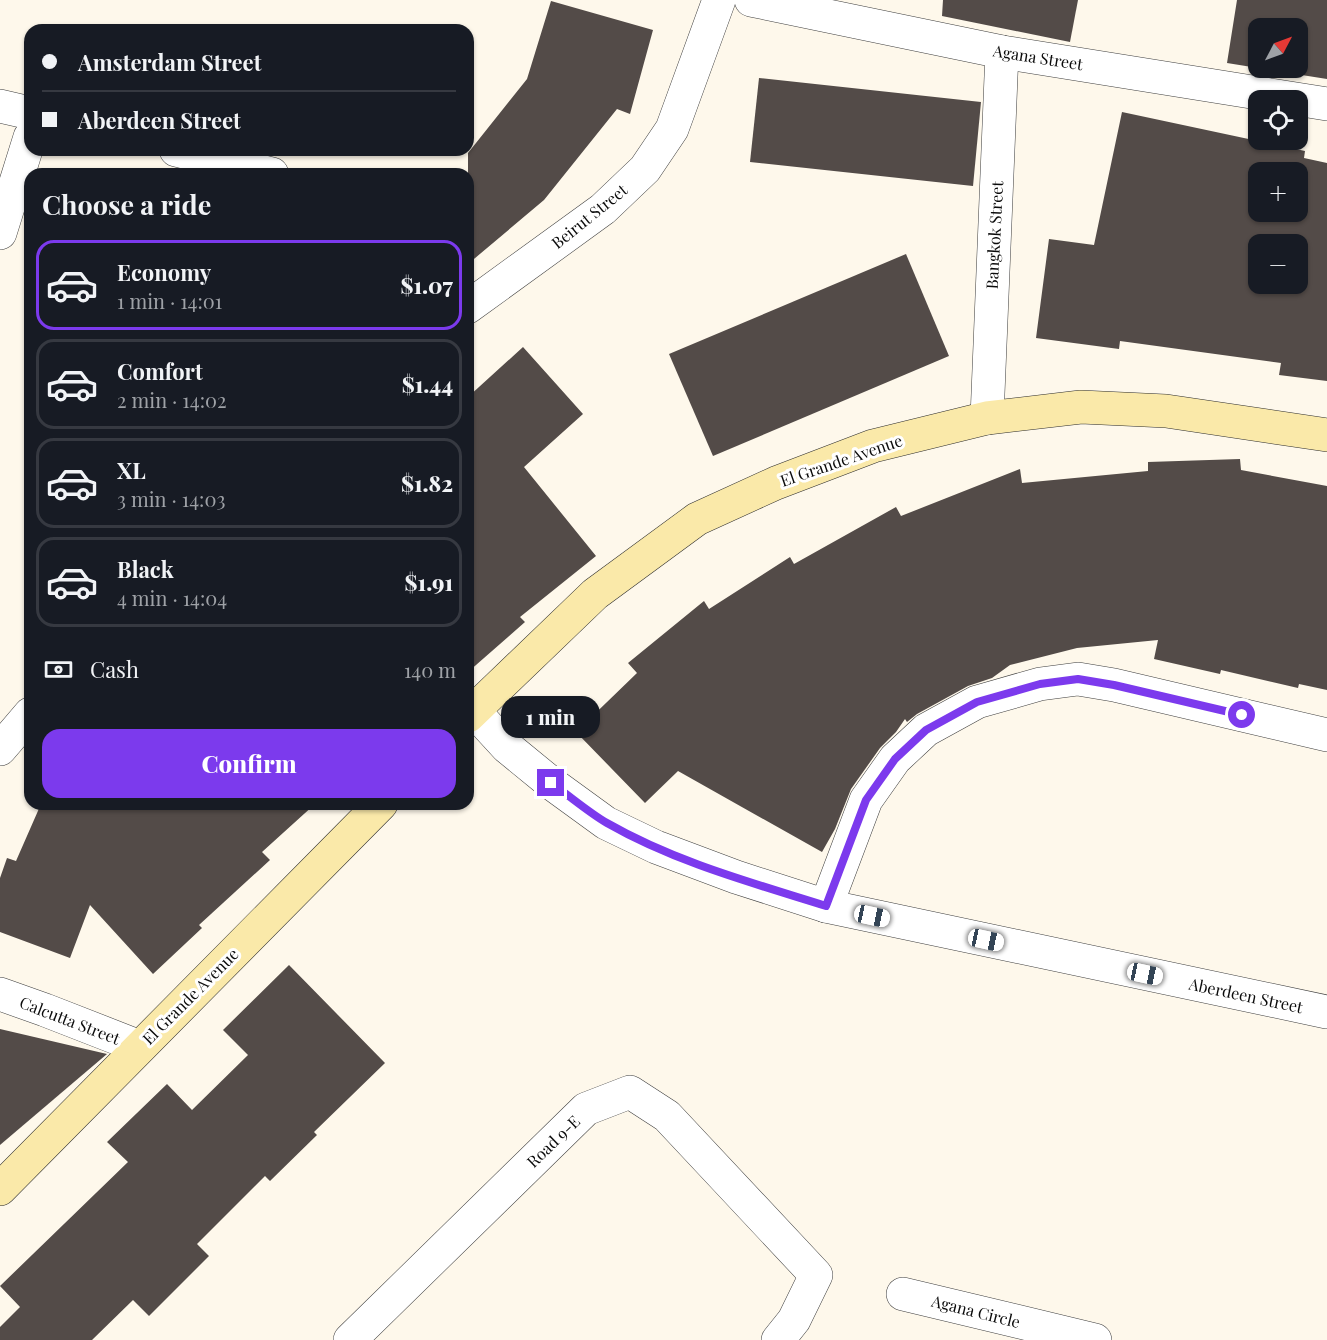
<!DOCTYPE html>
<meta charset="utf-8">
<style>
body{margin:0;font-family:"Playfair Display",serif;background:#20242c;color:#f1f3f6;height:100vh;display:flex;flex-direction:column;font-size:22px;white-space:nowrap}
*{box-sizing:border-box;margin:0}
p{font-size:20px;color:#9ea1a6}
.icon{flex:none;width:33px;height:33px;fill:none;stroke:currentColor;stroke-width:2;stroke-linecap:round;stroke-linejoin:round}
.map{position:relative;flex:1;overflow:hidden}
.drawer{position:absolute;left:24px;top:168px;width:450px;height:642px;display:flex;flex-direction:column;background:#171b24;border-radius:18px;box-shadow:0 2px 4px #0004}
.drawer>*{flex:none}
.hud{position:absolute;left:24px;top:24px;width:450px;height:132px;border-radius:18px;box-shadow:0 2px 4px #0004;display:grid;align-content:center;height:132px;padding:0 18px;background:#171b24}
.needle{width:39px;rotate:49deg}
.fabs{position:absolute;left:1248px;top:18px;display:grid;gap:12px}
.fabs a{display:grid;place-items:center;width:60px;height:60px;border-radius:12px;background:#171b24;box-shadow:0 2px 4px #0004;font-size:30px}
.end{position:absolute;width:27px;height:27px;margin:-14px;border:8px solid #7c3aed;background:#fff;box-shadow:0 0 0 3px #fff}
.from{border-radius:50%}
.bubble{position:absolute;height:42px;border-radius:18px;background:#171b24;box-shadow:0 2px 4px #0004;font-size:20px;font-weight:800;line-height:42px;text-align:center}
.car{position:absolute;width:18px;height:36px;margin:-18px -9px;border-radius:8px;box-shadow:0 0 4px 2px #0007;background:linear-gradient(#fff 24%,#345 0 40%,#fff 0 76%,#345 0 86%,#fff 0)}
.hud b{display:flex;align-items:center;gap:21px;height:57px;font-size:22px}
.hud b+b{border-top:2px solid #363941}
.hud i{width:15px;height:15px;background:#f1f3f6}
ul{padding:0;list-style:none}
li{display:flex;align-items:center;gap:18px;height:90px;margin:0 12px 9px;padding:0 6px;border:3px solid #363941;border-radius:18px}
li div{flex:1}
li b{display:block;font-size:22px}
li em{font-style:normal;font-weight:800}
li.selected{border-color:#7c3aed}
li>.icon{width:54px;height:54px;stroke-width:1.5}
h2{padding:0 18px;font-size:27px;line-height:72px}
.pay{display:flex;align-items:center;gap:15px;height:66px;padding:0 18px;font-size:22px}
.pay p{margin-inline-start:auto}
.primary-button{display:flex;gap:12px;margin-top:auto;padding:12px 18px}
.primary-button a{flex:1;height:69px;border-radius:18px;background:#7c3aed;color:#fff;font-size:24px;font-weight:800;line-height:69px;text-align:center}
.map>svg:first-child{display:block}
</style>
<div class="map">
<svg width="1327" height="1340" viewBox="0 0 1327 1340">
<rect width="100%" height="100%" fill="#fef8eb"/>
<g fill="#534b48" fill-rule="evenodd">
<polygon points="943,0 1078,0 1070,42 942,16"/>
<path d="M1237 0H1327V79L1227 63ZM1258 28H1298V68H1258Z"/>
<polygon points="551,1 653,30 630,114 617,109 544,200 468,264 468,153 527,79"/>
<polygon points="759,78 981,102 973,186 750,162"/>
<path d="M1122 112 1305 151 1304 158 1327 163V381L1279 375 1281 363 1120 341 1119 349 1036 338 1049 239 1094 245ZM1258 172H1298V212H1258ZM1258 244H1298V284H1258Z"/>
<polygon points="906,254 949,356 713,456 669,354"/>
<polygon points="523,347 583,414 524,467 596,556 520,617 525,622 468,672 468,397"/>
<polygon points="1240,459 1241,470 1327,486 1327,690 1299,684 1298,688 1221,670 1220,674 1154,659 1158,640 1077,648 1010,665 992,678 968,686 917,714 907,722 905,719 896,732 880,748 851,789 835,829 822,852 678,771 645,803 576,732 637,673 628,663 704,601 709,609 790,557 794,564 896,507 901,516 1020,469 1022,483 1148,471 1148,462"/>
<polygon points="41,804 315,804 262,852 270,860 199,925 202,928 153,974 90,905 70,958 0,932 0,878 7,858 16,861"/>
<polygon points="289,965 385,1063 314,1132 317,1135 270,1181 265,1176 197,1244 209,1256 149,1316 133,1300 92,1340 0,1340 0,1327 20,1307 0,1286 128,1162 107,1142 167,1084 192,1110 248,1055 223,1030"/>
<polygon points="0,1029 107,1054 0,1145"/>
</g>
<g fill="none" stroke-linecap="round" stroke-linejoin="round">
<g stroke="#3e3e3e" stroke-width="34">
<g id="street">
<polyline points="751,0 1002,52 1327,104"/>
<polyline points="0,106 30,113"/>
<polyline points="176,150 272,174"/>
<polyline points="0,233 30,137"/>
<polyline points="468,307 603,209 645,169 672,129 719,0"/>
<polyline points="987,418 1002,52"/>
<polyline points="473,710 507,747 551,783 606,823 656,847 736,877 826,906 1327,1012"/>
<polyline points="0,749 30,714"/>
<polyline points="826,906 866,800 895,759 926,730 977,702 1040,684 1078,679 1114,685 1327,735"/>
<polyline points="0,994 45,1010 140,1047"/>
<polyline points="903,1294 1095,1340"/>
<polyline points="350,1340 586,1109 630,1092 667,1116 816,1275 794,1320 778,1340"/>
</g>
</g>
<g stroke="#2d2d2d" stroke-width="34">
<g id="secondary">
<polyline points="468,716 595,594 697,519 776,483 873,446 987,418 1081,407 1166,411 1327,435"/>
<polyline points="0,1189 381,804"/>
</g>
</g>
<use href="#street" stroke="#fff" stroke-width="33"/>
<use href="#secondary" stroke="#fae9a9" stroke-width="33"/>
</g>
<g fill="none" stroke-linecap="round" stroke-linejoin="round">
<path stroke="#7c3aed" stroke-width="8" d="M551 783C570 796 588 812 607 823 675 862 753 883 826 906L866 800 895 759 926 730 977 702 1040 684 1078 679 1114 685 1242 715"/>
</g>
<g text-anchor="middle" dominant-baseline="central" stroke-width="6" stroke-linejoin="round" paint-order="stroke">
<g font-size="16" fill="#0b0b0b" stroke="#fff">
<text transform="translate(1038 57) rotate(9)">Agana Street</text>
<text transform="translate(589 216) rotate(-39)">Beirut Street</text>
<text transform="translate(994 235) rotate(-87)">Bangkok Street</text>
<text transform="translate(841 460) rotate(-19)">El Grande Avenue</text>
<text transform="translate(1246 995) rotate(12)">Aberdeen Street</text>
<text transform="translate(190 996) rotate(-45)">El Grande Avenue</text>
<text transform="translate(70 1020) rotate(21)">Calcutta Street</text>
<text transform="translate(553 1141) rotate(-44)">Road 9-E</text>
<text transform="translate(976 1311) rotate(14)">Agana Circle</text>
</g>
</g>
</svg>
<div class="fabs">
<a><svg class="needle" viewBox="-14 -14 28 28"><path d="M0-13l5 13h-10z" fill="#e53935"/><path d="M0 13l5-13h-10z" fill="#9ea1a6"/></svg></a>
<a><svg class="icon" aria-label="locate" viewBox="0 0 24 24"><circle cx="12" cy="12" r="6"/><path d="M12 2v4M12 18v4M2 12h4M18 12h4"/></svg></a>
<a>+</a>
<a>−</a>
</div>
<i class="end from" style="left:1242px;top:715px"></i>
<i class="end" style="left:551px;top:783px"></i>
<div class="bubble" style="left:501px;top:696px;width:99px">1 min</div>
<i class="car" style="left:872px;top:916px;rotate:102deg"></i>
<i class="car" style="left:986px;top:940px;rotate:102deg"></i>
<i class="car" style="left:1145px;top:974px;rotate:102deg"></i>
<div class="hud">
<b><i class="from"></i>Amsterdam Street</b>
<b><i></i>Aberdeen Street</b>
</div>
<section class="drawer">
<h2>Choose a ride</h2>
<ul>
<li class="selected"><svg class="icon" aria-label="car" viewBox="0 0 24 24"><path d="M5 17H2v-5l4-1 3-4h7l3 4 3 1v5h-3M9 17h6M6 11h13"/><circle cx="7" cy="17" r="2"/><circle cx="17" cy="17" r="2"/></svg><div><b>Economy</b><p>1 min · 14:01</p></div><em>$1.07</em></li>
<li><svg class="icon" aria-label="car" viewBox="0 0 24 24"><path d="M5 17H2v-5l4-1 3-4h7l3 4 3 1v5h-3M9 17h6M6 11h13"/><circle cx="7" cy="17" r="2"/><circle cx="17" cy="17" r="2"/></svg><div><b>Comfort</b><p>2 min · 14:02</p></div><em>$1.44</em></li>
<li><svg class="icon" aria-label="car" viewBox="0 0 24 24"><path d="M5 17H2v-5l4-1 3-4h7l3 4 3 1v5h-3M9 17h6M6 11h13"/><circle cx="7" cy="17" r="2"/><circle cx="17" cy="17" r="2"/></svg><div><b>XL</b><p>3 min · 14:03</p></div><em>$1.82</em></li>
<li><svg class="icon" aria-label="car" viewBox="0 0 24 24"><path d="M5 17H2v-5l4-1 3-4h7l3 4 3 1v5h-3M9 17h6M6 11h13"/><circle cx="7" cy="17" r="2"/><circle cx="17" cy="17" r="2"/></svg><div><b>Black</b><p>4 min · 14:04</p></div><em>$1.91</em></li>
</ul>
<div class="pay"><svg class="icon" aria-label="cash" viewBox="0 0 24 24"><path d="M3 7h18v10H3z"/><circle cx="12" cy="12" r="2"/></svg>Cash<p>140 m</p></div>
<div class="primary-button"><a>Confirm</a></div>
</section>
</div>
